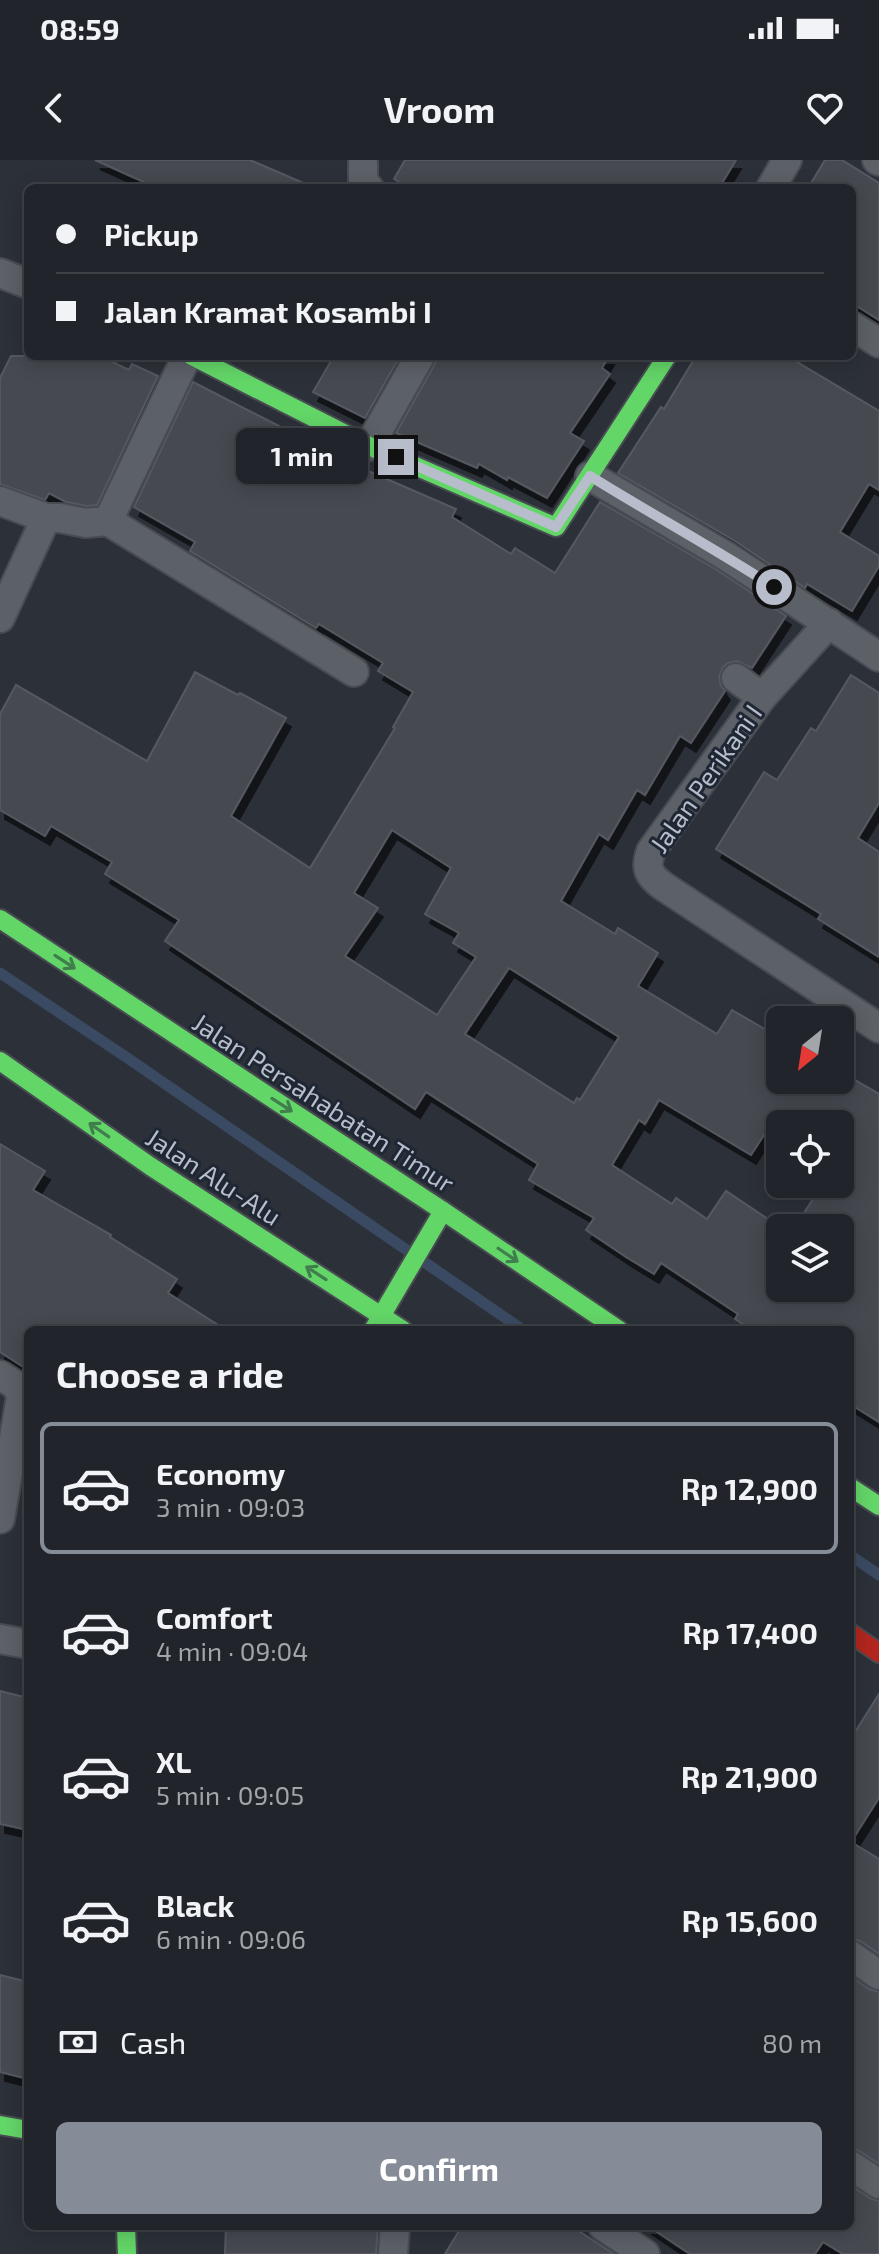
<!DOCTYPE html>
<meta charset="utf-8">
<style>
body{margin:0;font-family:"Exo 2",sans-serif;background:#292d33;color:#f1f3f6;height:100vh;display:flex;flex-direction:column;font-size:30px;white-space:nowrap}
*{box-sizing:border-box;margin:0}
p{font-size:26px;color:#a2a5a9}
.icon{flex:none;width:44px;height:44px;fill:none;stroke:currentColor;stroke-width:2;stroke-linecap:round;stroke-linejoin:round}
.map{position:relative;flex:1;overflow:hidden}
.sheet{position:absolute;left:24px;top:1166px;width:830px;height:904px;display:flex;flex-direction:column;background:#21252b;border-radius:12px;box-shadow:0 4px 20px #0003,0 0 0 2px #3e4247}
.sheet>*{flex:none}
.hud{position:absolute;left:24px;top:24px;width:832px;height:176px;border-radius:12px;box-shadow:0 4px 20px #0003,0 0 0 2px #3e4247;display:grid;align-content:center;height:176px;padding:0 32px;background:#21252b}
.needle{width:52px;rotate:210deg}
.tools{position:absolute;left:766px;top:846px;display:grid;gap:16px}
.tools a{display:grid;place-items:center;width:88px;height:88px;border-radius:12px;background:#21252b;box-shadow:0 4px 20px #0003,0 0 0 2px #3e4247;font-size:40px}
.end{position:absolute;width:36px;height:36px;margin:-18px;border:10px solid #b7bdca;background:#111;box-shadow:0 0 0 4px #111}
.from{border-radius:50%}
.bubble{position:absolute;height:56px;border-radius:12px;background:#21252b;box-shadow:0 4px 20px #0003,0 0 0 2px #3e4247;font-size:26px;font-weight:700;line-height:56px;text-align:center}
.hud b{display:flex;align-items:center;gap:28px;height:76px;font-size:30px}
.hud b+b{border-top:2px solid #3e4247}
.hud i{width:20px;height:20px;background:#f1f3f6}
ul{padding:0;list-style:none}
li{display:flex;align-items:center;gap:24px;height:132px;margin:0 16px 12px;padding:0 16px;border:4px solid transparent;border-radius:12px}
li div{flex:1}
li b{display:block;font-size:30px}
li em{font-style:normal;font-weight:700}
li.active{border-color:#868c97}
li>.icon{width:72px;height:72px;stroke-width:1.5}
h2{padding:0 32px;font-size:36px;line-height:96px}
.pay{display:flex;align-items:center;gap:20px;height:88px;padding:0 32px;font-size:30px}
.pay p{margin-inline-start:auto}
.cta{display:flex;gap:16px;margin-top:auto;padding:16px 32px}
.cta a{flex:1;height:92px;border-radius:12px;background:#868c97;color:#fff;font-size:32px;font-weight:700;line-height:92px;text-align:center}
.status{display:flex;justify-content:space-between;align-items:center;height:56px;padding:0 40px;background:#21252b;direction:ltr}
.status svg{height:22px;fill:currentColor}
header{display:flex;justify-content:space-between;align-items:center;height:104px;padding:0 32px;background:#21252b;font-size:36px;font-weight:700}
.map>svg:first-child{display:block}
</style>
<div class="status"><b>08:59</b><svg viewBox="0 0 49 12"><path d="M0 12V9h3v3zM5 12V6h3v6zM10 12V3h3v9zM15 12V0h3v12zM26 1h20v11H26zM47 4h2v5h-2z"/></svg></div>
<header><svg class="icon" aria-label="back" viewBox="0 0 24 24"><path d="M15 5l-7 7 7 7"/></svg>Vroom<svg class="icon" aria-label="heart" viewBox="0 0 24 24"><path d="M12 20l-8-8c-3-5 5-10 8-4 3-6 11-1 8 4z"/></svg></header>
<div class="map">
<svg width="879" height="2094" viewBox="0 0 879 2094">
<defs>
<filter id="shadow"><feDropShadow dx="5" dy="9" stdDeviation="0" flood-color="#0009"/></filter>
</defs>
<rect width="100%" height="100%" fill="#2c3139"/>
<g fill="none" stroke-linecap="round" stroke-linejoin="round">
<g stroke="#3b4a63" stroke-width="11">
<polyline points="0,813 126,897 523,1170"/>
<polyline points="850,1395 879,1415"/>
</g>
</g>
<g fill="#464a51" stroke="#545961" stroke-width="2" fill-rule="evenodd" filter="url(#shadow)">
<polygon points="95,0 250,0 315,28 157,28"/>
<polygon points="405,0 736,0 719,28 409,28 394,19"/>
<polygon points="825,0 842,0 879,23 879,160 852,143 852,28 808,28"/>
<polygon points="11,196 100,196 129,210 132,204 158,216 97,345 87,346 66,342 49,333 45,340 0,324 0,218"/>
<polygon points="334,196 400,196 365,258 313,232"/>
<polygon points="437,196 609,196 602,208 610,214 570,273 584,281 547,338 508,317 507,320 479,304 477,308 396,273 435,204"/>
<polygon points="696,196 787,196 879,251 879,330 869,324 840,372 879,396 879,406 852,451 807,424 805,428 735,381 618,313 661,247 664,249"/>
<path d="M193 222 359 307 456 349 452 357 511 394 515 388 555 413 600 342 717 410 786 456 752 508 737 501 728 503 723 507 719 517 721 526 725 531 691 583 680 576 645 635 637 630 608 680 599 674 561 741 615 774 618 768 658 793 638 826 717 874 732 850 780 878V920H849L854 923 855 920 879 934V1262L850 1244V1170H752L735 1159 738 1154 661 1103 654 1114 626 1097 586 1070 594 1058 529 1020 538 1004 426 932 415 949 165 781 179 760 105 714 112 702 51 666 45 676 0 650V554L16 525 147 601 195 512 238 535 240 533 286 558 231 656 310 708 395 568 393 567 413 532 378 511 383 503 319 464 316 468 190 391 195 382 134 347ZM392 670 451 708 425 754 459 773 453 783 476 797 437 855 345 796 378 748 354 733ZM509 808 619 877 580 940 577 938 574 943 465 874ZM659 940 751 995 771 964H840V1024H823L794 1068H840V1128H780V1067L726 1031 707 1059 676 1038 672 1044 612 1005 639 960 645 964Z"/>
<polygon points="851,515 879,533 879,643 858,678 879,692 879,797 818,759 821,754 716,689 764,612 777,620 811,568 816,571"/>
<polygon points="0,984 45,1011 33,1030 111,1075 110,1077 177,1119 168,1133 226,1170 28,1170 28,1210 0,1192"/>
<polygon points="0,1531 28,1538 28,1670 0,1664"/>
<polygon points="879,1534 879,1638 851,1682 879,1699 879,1794 860,1781 850,1778 850,1580"/>
<polygon points="0,1815 28,1822 28,1919 0,1912"/>
<polygon points="850,1816 869,1829 879,1832 879,2004 859,1991 850,1988"/>
<polygon points="850,2025 870,2038 879,2041 879,2094 843,2094 823,2082 815,2094 690,2094 648,2066 850,2066"/>
<polygon points="226,2066 378,2066 376,2094 225,2094"/>
<polygon points="462,2066 571,2066 614,2094 445,2094"/>
</g>
<g fill="none" stroke-linecap="round" stroke-linejoin="round">
<g stroke="#484c52" stroke-width="32">
<g id="street">
<polyline points="877,0 879,1"/>
<polyline points="363,3 363,21 369,28"/>
<polyline points="771,28 787,0"/>
<polyline points="0,113 28,124"/>
<polyline points="852,166 879,183"/>
<polyline points="369,286 420,196"/>
<polyline points="590,316 726,396 879,497"/>
<polyline points="0,341 46,358"/>
<polyline points="108,361 354,512"/>
<polyline points="0,458 46,358 60,358 86,363 108,361 187,196"/>
<path d="M829 463 762 537 651 691C645 708 648 715 663 726L879 868"/>
<polyline points="736,518 762,537"/>
<polyline points="0,1215 17,1226 21,1237 0,1359"/>
<polyline points="0,1479 28,1484"/>
<polyline points="850,1795 879,1815"/>
<polyline points="850,2005 879,2024"/>
<polyline points="603,2066 645,2094"/>
<polyline points="393,2094 395,2066"/>
</g>
</g>
<g stroke="#484c52" stroke-width="22">
<g id="fast">
<polyline points="192,196 369,286 556,367 667,196"/>
<polyline points="0,759 443,1051 619,1170"/>
<polyline points="0,901 150,1006 403,1170"/>
<polyline points="373,1170 443,1051"/>
<polyline points="850,1327 879,1346"/>
<polyline points="0,1965 28,1970"/>
<polyline points="126,2066 127,2094"/>
</g>
</g>
<g stroke="#484c52" stroke-width="22">
<polyline id="jam" points="850,1473 879,1493"/>
</g>
<use href="#street" stroke="#5c6067" stroke-width="28"/>
<use href="#fast" stroke="#63d668" stroke-width="18"/>
<use href="#jam" stroke="#b3261e" stroke-width="18"/>
</g>
<defs><path id="oneway-shaft" d="M-6 0H5M1.5-3L5.5 0L1.5 3" fill="none" stroke-width="1.6" stroke-linecap="round" stroke-linejoin="round" transform="scale(2)"/></defs>
<g stroke="#417e4e">
<use href="#oneway-shaft" transform="translate(65 802) rotate(33)"/>
<use href="#oneway-shaft" transform="translate(282 945) rotate(33)"/>
<use href="#oneway-shaft" transform="translate(99 970) rotate(-145)"/>
<use href="#oneway-shaft" transform="translate(508 1095) rotate(34)"/>
<use href="#oneway-shaft" transform="translate(316 1113) rotate(-147)"/>
</g>
<g fill="none" stroke-linecap="round" stroke-linejoin="round">
<path stroke="#b7bdca" stroke-width="10" d="M396 297 556 367 590 316C651 354 714 388 774 427"/>
</g>
<g text-anchor="middle" dominant-baseline="central" stroke-width="6" stroke-linejoin="round" paint-order="stroke">
<g font-size="26" fill="#b7bdca" stroke="#1f2735">
<text transform="translate(705 618) rotate(-55)">Jalan Perikani I</text>
<text transform="translate(324 942) rotate(33)">Jalan Persahabatan Timur</text>
<text transform="translate(214 1016) rotate(33)">Jalan Alu-Alu</text>
</g>
</g>
</svg>
<div class="tools">
<a><svg class="needle" viewBox="-14 -14 28 28"><path d="M0-13l5 13h-10z" fill="#e53935"/><path d="M0 13l5-13h-10z" fill="#a2a5a9"/></svg></a>
<a><svg class="icon" aria-label="locate" viewBox="0 0 24 24"><circle cx="12" cy="12" r="6"/><path d="M12 2v4M12 18v4M2 12h4M18 12h4"/></svg></a>
<a><svg class="icon" aria-label="layers" viewBox="0 0 24 24"><path d="M12 4l9 5-9 5-9-5zM3 14l9 5 9-5"/></svg></a>
</div>
<i class="end from" style="left:774px;top:427px"></i>
<i class="end" style="left:396px;top:297px"></i>
<div class="bubble" style="left:236px;top:268px;width:132px">1 min</div>
<div class="hud">
<b><i class="from"></i>Pickup</b>
<b><i></i>Jalan Kramat Kosambi I</b>
</div>
<section class="sheet">
<h2>Choose a ride</h2>
<ul>
<li class="active"><svg class="icon" aria-label="car" viewBox="0 0 24 24"><path d="M5 17H2v-5l4-1 3-4h7l3 4 3 1v5h-3M9 17h6M6 11h13"/><circle cx="7" cy="17" r="2"/><circle cx="17" cy="17" r="2"/></svg><div><b>Economy</b><p>3 min · 09:03</p></div><em>Rp 12,900</em></li>
<li><svg class="icon" aria-label="car" viewBox="0 0 24 24"><path d="M5 17H2v-5l4-1 3-4h7l3 4 3 1v5h-3M9 17h6M6 11h13"/><circle cx="7" cy="17" r="2"/><circle cx="17" cy="17" r="2"/></svg><div><b>Comfort</b><p>4 min · 09:04</p></div><em>Rp 17,400</em></li>
<li><svg class="icon" aria-label="car" viewBox="0 0 24 24"><path d="M5 17H2v-5l4-1 3-4h7l3 4 3 1v5h-3M9 17h6M6 11h13"/><circle cx="7" cy="17" r="2"/><circle cx="17" cy="17" r="2"/></svg><div><b>XL</b><p>5 min · 09:05</p></div><em>Rp 21,900</em></li>
<li><svg class="icon" aria-label="car" viewBox="0 0 24 24"><path d="M5 17H2v-5l4-1 3-4h7l3 4 3 1v5h-3M9 17h6M6 11h13"/><circle cx="7" cy="17" r="2"/><circle cx="17" cy="17" r="2"/></svg><div><b>Black</b><p>6 min · 09:06</p></div><em>Rp 15,600</em></li>
</ul>
<div class="pay"><svg class="icon" aria-label="cash" viewBox="0 0 24 24"><path d="M3 7h18v10H3z"/><circle cx="12" cy="12" r="2"/></svg>Cash<p>80 m</p></div>
<div class="cta"><a>Confirm</a></div>
</section>
</div>
